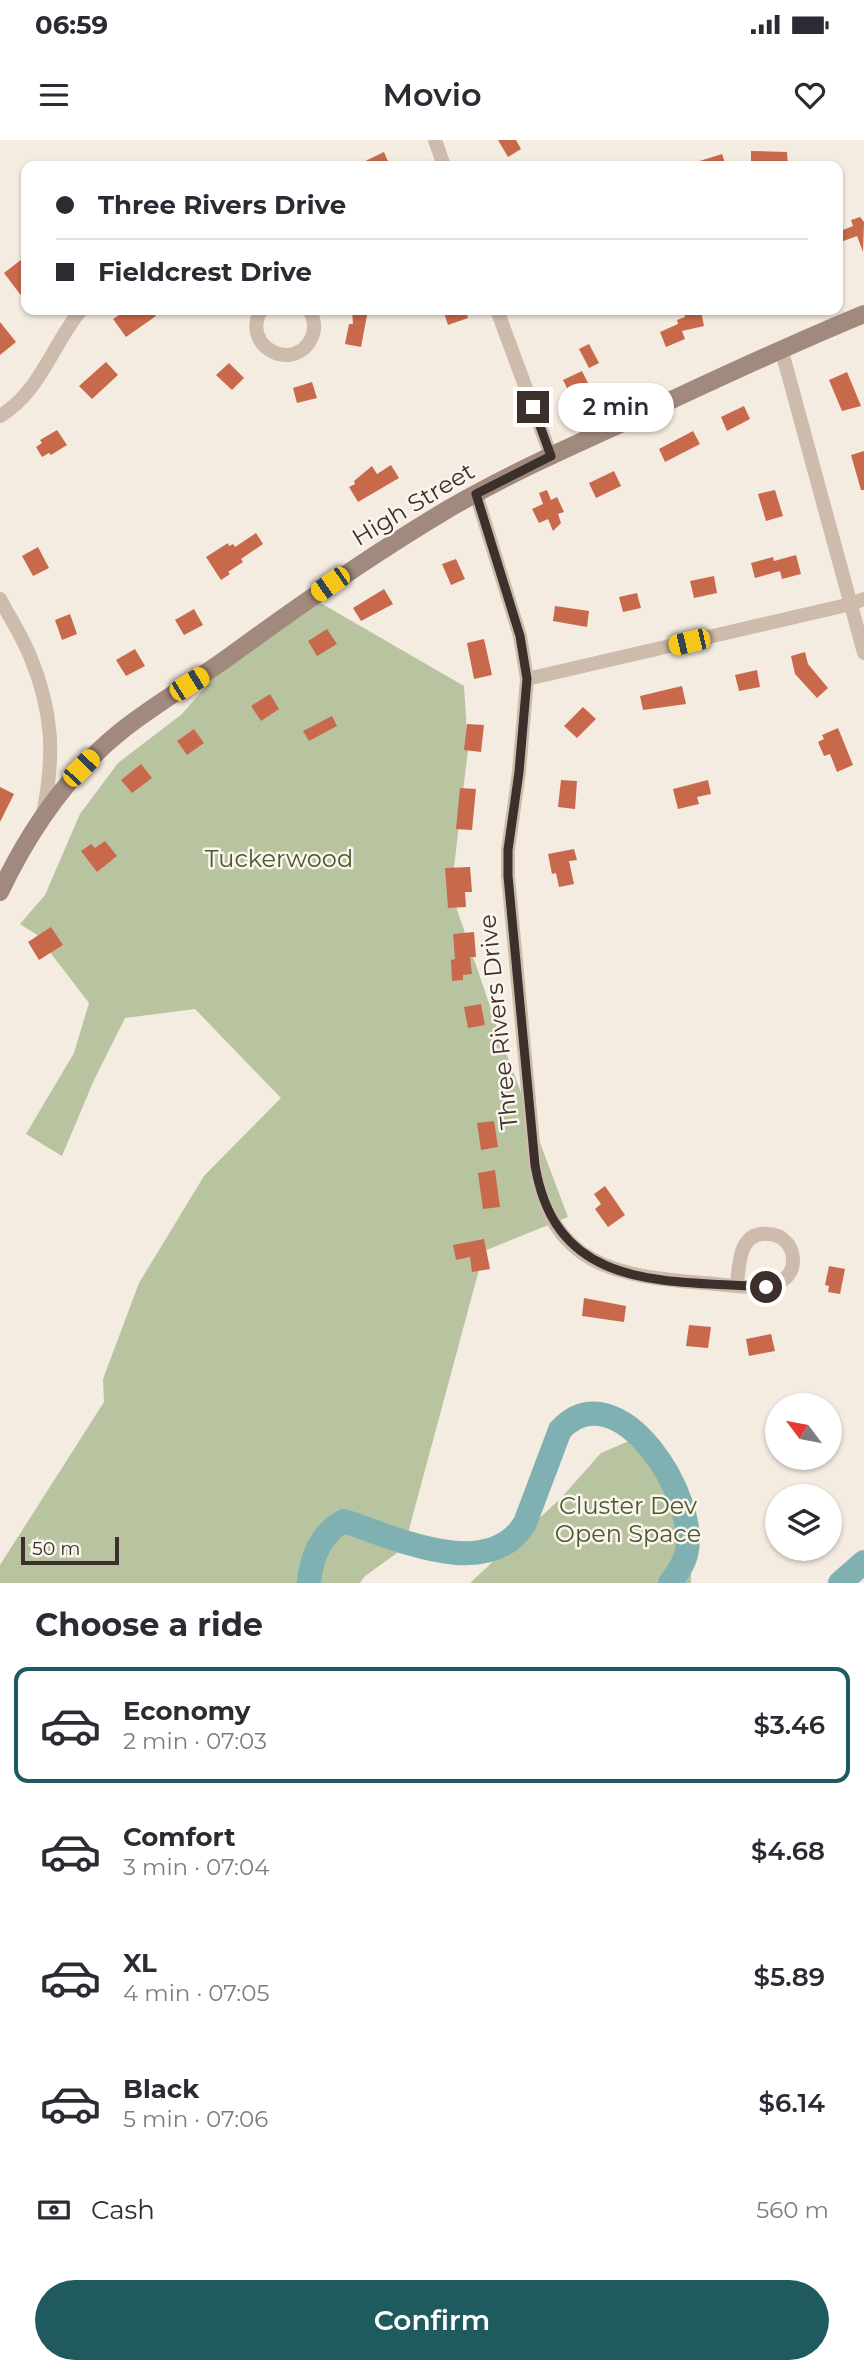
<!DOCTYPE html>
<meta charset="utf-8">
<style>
body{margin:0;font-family:Montserrat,sans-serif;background:#f7f7f7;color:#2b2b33;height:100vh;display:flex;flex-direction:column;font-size:26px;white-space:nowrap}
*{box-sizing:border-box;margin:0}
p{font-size:23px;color:#7c7c81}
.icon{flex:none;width:38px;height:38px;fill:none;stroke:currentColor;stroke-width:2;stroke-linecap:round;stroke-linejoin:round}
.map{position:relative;height:1443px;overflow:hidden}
.drawer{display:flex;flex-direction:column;background:#fff;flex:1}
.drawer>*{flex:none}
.top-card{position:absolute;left:21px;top:21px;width:822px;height:154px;border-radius:14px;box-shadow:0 2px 5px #0004;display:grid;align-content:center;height:154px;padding:0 35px;background:#fff}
.needle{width:46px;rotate:302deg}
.tools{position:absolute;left:765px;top:1253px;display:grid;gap:14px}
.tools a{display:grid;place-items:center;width:77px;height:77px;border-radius:50%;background:#fff;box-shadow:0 2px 5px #0004;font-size:35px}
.scale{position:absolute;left:21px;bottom:18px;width:98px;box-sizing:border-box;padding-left:7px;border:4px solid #3b302b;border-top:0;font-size:19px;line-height:24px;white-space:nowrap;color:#3b302b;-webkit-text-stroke:5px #fbf5ee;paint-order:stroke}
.end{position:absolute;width:32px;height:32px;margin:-16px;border:9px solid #3b302b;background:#fff;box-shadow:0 0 0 4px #fff}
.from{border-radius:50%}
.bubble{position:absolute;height:49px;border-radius:24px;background:#fff;box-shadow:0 2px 5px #0004;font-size:23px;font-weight:600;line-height:49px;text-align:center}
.car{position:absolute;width:21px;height:42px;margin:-21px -10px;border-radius:9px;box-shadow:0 0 5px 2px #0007;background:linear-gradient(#f5c518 24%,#345 0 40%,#f5c518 0 76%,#345 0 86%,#f5c518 0)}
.top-card b{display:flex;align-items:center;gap:24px;height:66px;font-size:26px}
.top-card b+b{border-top:2px solid #e1e1e2}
.top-card i{width:18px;height:18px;background:#2b2b33}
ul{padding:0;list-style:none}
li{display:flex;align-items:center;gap:21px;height:116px;margin:0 14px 10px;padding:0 21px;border:4px solid transparent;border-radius:14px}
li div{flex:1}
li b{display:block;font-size:26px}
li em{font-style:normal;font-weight:600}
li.on{border-color:#1f5a5e}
li>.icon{width:63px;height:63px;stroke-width:1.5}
h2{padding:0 35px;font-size:32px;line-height:84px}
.pay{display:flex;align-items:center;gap:18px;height:77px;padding:0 35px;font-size:26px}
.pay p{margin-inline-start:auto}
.cta{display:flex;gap:14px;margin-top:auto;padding:14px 35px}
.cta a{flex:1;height:80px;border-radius:42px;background:#1f5a5e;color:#fff;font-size:28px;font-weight:600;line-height:80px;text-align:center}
.status{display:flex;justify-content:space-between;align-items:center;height:49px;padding:0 35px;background:#fff;direction:ltr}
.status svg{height:19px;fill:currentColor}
header{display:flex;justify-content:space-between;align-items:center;height:91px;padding:0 35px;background:#fff;font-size:32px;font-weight:600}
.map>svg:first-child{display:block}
</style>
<div class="status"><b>06:59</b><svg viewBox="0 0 49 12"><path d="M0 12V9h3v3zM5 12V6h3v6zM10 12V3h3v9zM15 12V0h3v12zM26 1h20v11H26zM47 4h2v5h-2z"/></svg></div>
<header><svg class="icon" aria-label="menu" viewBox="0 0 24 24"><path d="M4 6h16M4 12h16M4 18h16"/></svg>Movio<svg class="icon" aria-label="heart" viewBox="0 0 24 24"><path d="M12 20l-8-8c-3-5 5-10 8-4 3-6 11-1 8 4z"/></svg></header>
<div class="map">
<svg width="864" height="1443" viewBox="0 0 864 1443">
<rect width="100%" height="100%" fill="#f4ebe1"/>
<g fill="#b8c4a0">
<polygon points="305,454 464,546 468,610 451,752 505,910 568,1077 484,1111 404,1408 365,1436 360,1443 0,1443 0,1425 104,1262 103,1239 139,1143 204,1036 281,958 195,869 125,878 94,940 62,1016 26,994 74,913 89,863 36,794 20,784 45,755 80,674 118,623 182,574 240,507"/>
<polygon points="643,1295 670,1318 691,1363 691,1443 470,1443 561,1358 601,1313"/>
</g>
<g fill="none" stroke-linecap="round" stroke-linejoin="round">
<g stroke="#7fb0b2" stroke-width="24">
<path d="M309 1443C311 1418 321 1393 344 1381 396 1398 489 1443 525 1383L560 1290C618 1228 701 1359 686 1415 683 1425 677 1434 670 1443"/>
<polyline points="840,1443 864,1422"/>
</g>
</g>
<g fill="#c8694b">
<polygon points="498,0 516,0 521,9 508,17"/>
<polygon points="751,11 787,12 788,26 751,26"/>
<polygon points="384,12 390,26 355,26"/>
<polygon points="722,14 726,26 691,26 690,24"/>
<polygon points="860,77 864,82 863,112 857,96 838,103 838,92 853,86 851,80"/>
<polygon points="26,116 26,162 4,133"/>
<polygon points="127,170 151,170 156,176 126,197 113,179"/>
<polygon points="352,170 368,170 361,207 345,204 349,184 353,184"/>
<polygon points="443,170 466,170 468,178 448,185"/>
<polygon points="701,171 704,186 682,191 685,199 666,207 660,192 678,184 677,180 685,177 684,174"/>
<polygon points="0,182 16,202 0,215"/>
<polygon points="589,204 599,223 589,228 579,209"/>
<polygon points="106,222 118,235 92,259 79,246"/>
<polygon points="229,223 244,238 232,250 216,235"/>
<polygon points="582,231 594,255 575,264 563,240"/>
<polygon points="847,232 861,266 842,271 829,240"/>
<polygon points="312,242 317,258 297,263 293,248"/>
<polygon points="744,266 750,279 727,291 721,277"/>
<polygon points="57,290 67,305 51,315 49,313 42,317 36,307 42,303 40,300"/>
<polygon points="693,291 700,304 665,322 659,309"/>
<polygon points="864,311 864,350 861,350 851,315"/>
<polygon points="391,325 399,338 358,362 349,347 355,344 354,341 372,326 377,334"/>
<polygon points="614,331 621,346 596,358 589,343"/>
<polygon points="547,350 551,360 557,357 564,372 558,374 561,383 553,391 548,379 539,383 532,369 543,364 539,353"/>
<polygon points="775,350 783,376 766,381 758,354"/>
<polygon points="256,393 263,404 241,419 243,422 228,432 230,434 221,440 206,417 228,403 229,406 233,404 235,407"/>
<polygon points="38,407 49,428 33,436 22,416"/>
<polygon points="796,415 801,434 782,439 780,431 755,438 751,423 773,417 774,421"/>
<polygon points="456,419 465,439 451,445 442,424"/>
<polygon points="714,436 717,453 694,458 690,441"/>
<polygon points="384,449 393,464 361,481 353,468"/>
<polygon points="637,453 641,468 623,472 619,457"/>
<polygon points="555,466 589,471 587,487 553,481"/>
<polygon points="194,469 203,485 184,495 175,480"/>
<polygon points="70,474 77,494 62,500 55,480"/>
<polygon points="327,489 337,504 317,516 308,501"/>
<polygon points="484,499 492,535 474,539 467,503"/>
<polygon points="135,509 145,526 126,536 116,520"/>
<polygon points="805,512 808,524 828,548 817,558 795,534 791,516"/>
<polygon points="757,530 760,547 739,551 735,535"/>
<polygon points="682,546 686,564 643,570 640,556"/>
<polygon points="270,554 279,569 261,581 251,566"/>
<polygon points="583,567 596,579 577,598 564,586"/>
<polygon points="332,576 337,586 309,601 303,591"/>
<polygon points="467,584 484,585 481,612 464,610"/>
<polygon points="838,588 853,625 837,632 830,614 824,616 818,602 824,599 822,595"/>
<polygon points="194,589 204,603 187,615 177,601"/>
<polygon points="141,624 152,638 132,653 121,640"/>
<polygon points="561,640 577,641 575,669 558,667"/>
<polygon points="708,640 711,654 697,657 699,664 678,669 673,649"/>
<polygon points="0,647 14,654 0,682"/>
<polygon points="460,648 476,649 472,690 456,689"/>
<polygon points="105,701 117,716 97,732 81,711 91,704 95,708"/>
<polygon points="574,709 577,720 569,721 574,744 559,747 556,733 552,734 548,714"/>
<polygon points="470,727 472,752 465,752 466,767 448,768 445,728"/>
<polygon points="51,787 63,805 39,820 28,802"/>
<polygon points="474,792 476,817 470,817 472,834 463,835 463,840 452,841 451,820 455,819 453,794"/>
<polygon points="481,864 485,885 468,888 464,867"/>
<polygon points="494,981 498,1007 481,1010 477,983"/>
<polygon points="495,1030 500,1067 483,1069 478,1033"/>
<polygon points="605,1046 625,1075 608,1087 595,1069 601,1064 594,1054"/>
<polygon points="484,1099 490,1129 472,1132 470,1117 456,1120 453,1105"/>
<polygon points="829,1126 845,1129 840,1154 828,1152 829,1146 825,1145"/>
<polygon points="584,1158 626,1166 624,1182 582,1176"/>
<polygon points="689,1185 711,1187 708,1208 686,1206"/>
<polygon points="771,1194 775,1211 749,1216 746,1199"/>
</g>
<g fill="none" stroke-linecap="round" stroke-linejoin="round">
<g stroke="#cdbbac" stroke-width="14">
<polyline points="435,0 444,26"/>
<path d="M261 170C240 208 296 234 312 197 316 187 314 178 309 170"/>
<polyline points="497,170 551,316"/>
<polyline points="781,208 864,513"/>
<path d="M0 276C41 251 52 205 81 170"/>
<path d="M476 354 520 496 527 539 519 632 508 710V736L535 1025C551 1126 615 1136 704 1143 728 1144 782 1158 792 1128 794 1120 793 1110 787 1103 782 1097 776 1094 768 1094 739 1091 739 1124 737 1145"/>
<path d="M0 459C10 478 22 496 30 516 53 571 55 616 43 674"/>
<polyline points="527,539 851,464 864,459"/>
</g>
<path stroke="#a18a7d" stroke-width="18" d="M0 752C29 691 68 634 120 592 155 564 194 542 230 516 301 464 374 413 450 368 507 335 567 308 627 281 705 244 784 207 864 174"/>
</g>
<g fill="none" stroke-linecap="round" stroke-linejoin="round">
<path stroke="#3b302b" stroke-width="9" d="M533 267 551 316 476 354 520 496 527 539 519 632 508 710V736L535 1025C556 1152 664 1140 766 1147"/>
</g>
<g text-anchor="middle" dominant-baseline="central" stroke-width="5" stroke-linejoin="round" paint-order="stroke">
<g font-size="24" fill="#3b302b" stroke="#fbf5ee">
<text transform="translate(413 364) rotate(-31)">High Street</text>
<text transform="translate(498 882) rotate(-96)">Three Rivers Drive</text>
</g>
<g font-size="24" fill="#4a5a2e" stroke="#fbf5ee">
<text x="279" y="718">Tuckerwood</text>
<text x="628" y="1365">Cluster Dev<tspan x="628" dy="28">Open Space</tspan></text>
</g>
</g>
</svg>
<div class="tools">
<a><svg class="needle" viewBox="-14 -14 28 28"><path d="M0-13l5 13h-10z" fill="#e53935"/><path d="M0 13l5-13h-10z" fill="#7c7c81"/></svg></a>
<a><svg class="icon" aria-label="layers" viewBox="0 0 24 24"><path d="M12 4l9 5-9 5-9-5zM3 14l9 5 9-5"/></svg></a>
</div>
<div class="scale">50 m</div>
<i class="end from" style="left:766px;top:1147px"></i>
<i class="end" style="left:533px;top:267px"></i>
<div class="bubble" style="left:558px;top:243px;width:116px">2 min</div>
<i class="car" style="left:330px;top:444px;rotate:235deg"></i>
<i class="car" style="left:689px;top:502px;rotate:257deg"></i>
<i class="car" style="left:189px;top:544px;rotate:58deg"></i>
<i class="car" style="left:81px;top:628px;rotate:44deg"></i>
<div class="top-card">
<b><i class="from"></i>Three Rivers Drive</b>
<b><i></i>Fieldcrest Drive</b>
</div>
</div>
<section class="drawer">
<h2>Choose a ride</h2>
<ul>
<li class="on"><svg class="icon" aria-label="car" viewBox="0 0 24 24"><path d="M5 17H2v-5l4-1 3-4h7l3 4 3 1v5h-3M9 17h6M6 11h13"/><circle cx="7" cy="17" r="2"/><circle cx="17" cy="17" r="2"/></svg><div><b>Economy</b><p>2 min · 07:03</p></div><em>$3.46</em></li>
<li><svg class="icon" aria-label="car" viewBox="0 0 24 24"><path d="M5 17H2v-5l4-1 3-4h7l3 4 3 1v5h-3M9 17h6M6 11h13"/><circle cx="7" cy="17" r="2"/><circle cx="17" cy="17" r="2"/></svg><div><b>Comfort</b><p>3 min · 07:04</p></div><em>$4.68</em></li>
<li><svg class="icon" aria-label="car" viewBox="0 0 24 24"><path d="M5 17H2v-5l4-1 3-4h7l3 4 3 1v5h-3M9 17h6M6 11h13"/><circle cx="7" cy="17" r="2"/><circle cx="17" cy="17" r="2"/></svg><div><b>XL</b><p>4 min · 07:05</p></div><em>$5.89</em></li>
<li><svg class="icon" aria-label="car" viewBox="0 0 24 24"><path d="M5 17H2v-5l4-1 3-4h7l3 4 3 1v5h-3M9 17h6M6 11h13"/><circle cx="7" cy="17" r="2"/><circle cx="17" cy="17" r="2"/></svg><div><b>Black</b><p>5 min · 07:06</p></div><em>$6.14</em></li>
</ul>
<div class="pay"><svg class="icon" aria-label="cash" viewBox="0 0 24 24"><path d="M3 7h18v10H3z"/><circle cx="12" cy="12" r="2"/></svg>Cash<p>560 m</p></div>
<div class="cta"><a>Confirm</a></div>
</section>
